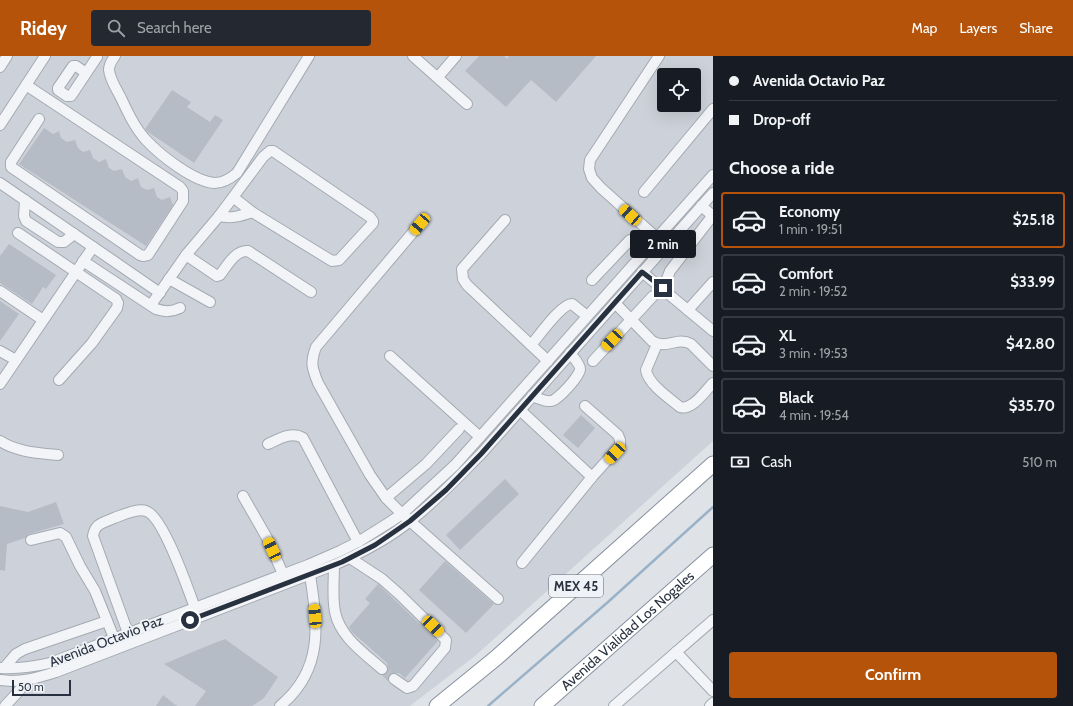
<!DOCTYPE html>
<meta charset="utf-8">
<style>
body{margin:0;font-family:Cabin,sans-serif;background:#242831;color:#f1f3f6;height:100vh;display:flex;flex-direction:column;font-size:15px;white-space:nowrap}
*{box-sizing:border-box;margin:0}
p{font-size:13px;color:#9ea1a6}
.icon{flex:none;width:22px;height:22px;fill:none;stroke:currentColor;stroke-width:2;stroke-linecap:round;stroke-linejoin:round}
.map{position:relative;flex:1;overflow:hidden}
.details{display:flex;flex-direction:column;background:#171b24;width:360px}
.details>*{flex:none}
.top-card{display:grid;align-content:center;height:88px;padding:0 16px;background:#171b24}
.controls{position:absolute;left:657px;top:12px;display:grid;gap:8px}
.controls a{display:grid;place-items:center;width:44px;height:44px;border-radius:4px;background:#171b24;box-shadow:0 4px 16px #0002;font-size:20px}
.scale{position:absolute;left:12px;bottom:10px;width:59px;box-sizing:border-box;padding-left:4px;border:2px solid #28313f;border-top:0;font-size:11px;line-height:14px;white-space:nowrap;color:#28313f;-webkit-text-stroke:3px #eff2f6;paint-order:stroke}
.end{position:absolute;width:18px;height:18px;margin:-9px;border:5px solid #28313f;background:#fff;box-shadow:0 0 0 2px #fff}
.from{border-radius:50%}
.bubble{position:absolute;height:28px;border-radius:4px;background:#171b24;box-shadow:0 4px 16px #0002;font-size:13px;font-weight:700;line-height:28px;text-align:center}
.car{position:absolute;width:12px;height:24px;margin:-12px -6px;border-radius:5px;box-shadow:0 0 3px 1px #0007;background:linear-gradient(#f5c518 24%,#345 0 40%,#f5c518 0 76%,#345 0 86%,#f5c518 0)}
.top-card b{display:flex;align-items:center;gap:14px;height:38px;font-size:15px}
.top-card b+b{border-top:1px solid #363941}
.top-card i{width:10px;height:10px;background:#f1f3f6}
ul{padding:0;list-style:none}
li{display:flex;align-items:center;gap:12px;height:56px;margin:0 8px 6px;padding:0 8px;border:2px solid #363941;border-radius:4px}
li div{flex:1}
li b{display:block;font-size:15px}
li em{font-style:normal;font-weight:700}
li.current{border-color:#b45309}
li>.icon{width:36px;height:36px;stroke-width:1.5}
h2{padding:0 16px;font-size:18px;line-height:48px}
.pay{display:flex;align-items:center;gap:10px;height:44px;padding:0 16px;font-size:15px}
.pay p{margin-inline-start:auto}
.primary-button{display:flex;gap:8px;margin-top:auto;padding:8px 16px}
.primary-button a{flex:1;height:46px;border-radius:4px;background:#b45309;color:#fff;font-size:16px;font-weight:700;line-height:46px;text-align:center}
header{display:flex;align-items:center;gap:24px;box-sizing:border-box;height:56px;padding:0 20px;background:#b45309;color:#fff}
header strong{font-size:19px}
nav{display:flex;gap:22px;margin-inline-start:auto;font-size:14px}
.search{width:280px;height:36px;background:#242831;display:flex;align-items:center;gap:10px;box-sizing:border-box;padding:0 14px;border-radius:4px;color:#9ea1a6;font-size:15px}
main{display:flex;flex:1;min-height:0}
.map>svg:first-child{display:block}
</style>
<header>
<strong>Ridey</strong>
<div class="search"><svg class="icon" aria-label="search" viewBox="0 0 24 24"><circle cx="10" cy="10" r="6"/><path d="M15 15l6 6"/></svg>Search here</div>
<nav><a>Map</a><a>Layers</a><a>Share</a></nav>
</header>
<main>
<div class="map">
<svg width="713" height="650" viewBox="0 0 713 650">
<rect width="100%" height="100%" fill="#dfe3e8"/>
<path fill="#cdd2da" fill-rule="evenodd" d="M0 0H713V385L475 600 410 650H0ZM664 19H694V49H664Z"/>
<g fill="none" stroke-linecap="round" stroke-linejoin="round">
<polyline stroke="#9ab2c8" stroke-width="2.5" points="488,650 608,546 713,451"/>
</g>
<g fill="#b6bcc5">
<polygon points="479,0 504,0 507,3 509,0 596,0 556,46 531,24 506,51 465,15"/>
<polygon points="172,34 191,46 187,51 210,66 215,59 223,64 194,107 148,76 145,73"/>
<polygon points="44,72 53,78 59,75 61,82 67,86 75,84 78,92 83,96 90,94 93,102 99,106 106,103 109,112 114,115 122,113 125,121 131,125 138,122 141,131 147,134 154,132 157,141 162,144 170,141 173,149 146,190 19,108"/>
<polygon points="9,188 56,219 46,233 43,231 32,248 0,227 0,200"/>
<polygon points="0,245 19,258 0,285"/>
<polygon points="581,359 595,372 578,392 563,379"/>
<polygon points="505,423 519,438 460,494 446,479"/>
<polygon points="56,446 64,468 29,478 25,482 7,488 5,515 0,514 0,450 28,456"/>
<polygon points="445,505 494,548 466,577 419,534"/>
<polygon points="378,528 438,585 405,622 399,617 394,617 389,619 388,625 382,619 387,618 388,615 387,607 352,576 349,571 370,547 365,543"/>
<polygon points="225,583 278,621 264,642 252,650 195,650 206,635 164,608 197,594"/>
<polygon points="163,639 177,650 156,650"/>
</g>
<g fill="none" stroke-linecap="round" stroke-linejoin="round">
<polyline stroke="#babfc6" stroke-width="10" stroke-dasharray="10 5" stroke-linecap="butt" points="382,613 394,623"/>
<g stroke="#a4aab2" stroke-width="12">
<g id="minor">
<path d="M115 0C112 4 109 9 109 14 110 24 117 34 121 42 128 57 135 72 146 84 160 99 194 126 215 127 224 127 231 122 237 117L309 0"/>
<polyline points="413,0 467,48"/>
<polyline points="0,11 7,0"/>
<polyline points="86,17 76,10 73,10 58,32 58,34 67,40 71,40 97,1"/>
<polyline points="438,21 456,0"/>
<polyline points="26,29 180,131 183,135 183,145 148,199 143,200 140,199 11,111 11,106 39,63"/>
<polyline points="0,69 45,0"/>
<polyline points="0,127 160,237"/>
<polyline points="644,136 713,53"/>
<polyline points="25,144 24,160 26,165 58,186 64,186 74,178"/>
<path d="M219 160C231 163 241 160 252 156"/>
<polyline points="505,164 462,213 463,223 467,229 548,305"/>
<path d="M420 168 316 291C310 307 312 312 318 327L370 419 386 442 402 458 498 543"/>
<polyline points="18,177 116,243 118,247 117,252 92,287 59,324"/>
<polyline points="657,182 601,132 592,122 589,113 590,104 659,0"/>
<path d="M186 199 217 220 220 219C227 210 235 194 248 195L311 236"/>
<path d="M83 205 156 253C165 256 171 256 180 252"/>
<polyline points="642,216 713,275"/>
<polyline points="169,223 210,246"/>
<polyline points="592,224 630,184 634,184 646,194"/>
<polyline points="663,233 670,215 710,163 711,158 701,150"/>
<polyline points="0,235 43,264"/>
<path d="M615 247 652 285C667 294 677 280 691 288L713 310"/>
<polyline points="151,249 186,199 219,160 263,101 270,95 273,95 370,161 373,165 373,167 339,204 332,205 252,156 233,141"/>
<polyline points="688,254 713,226"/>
<path d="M657 288 646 314C648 328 669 342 680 351 692 355 705 335 713 327"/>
<path d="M531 289C539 280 561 248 572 248L587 260"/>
<polyline points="0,295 16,304"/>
<polyline points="390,300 480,381"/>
<polyline points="593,305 653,240"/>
<polyline points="0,328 93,191"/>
<path d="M532 340C538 342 545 346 551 345 557 345 580 320 580 313 580 308 573 301 570 297"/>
<polyline points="520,354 592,421"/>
<path d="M0 385C17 396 38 397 58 399"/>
<path d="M268 388C279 383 291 375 303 382L358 486"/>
<polyline points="243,440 267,482 283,518"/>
<polyline points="386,442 426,408 459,373"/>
<polyline points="31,484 60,477 66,481 80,510 95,535 114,582"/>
<polyline points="350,502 382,523 399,538 446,584 445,592 413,630 407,632 394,623"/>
<polyline points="522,507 592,421 620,390 620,384 618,379 585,350"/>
<path d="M334 509C334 525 332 541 335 556 340 581 364 597 382 613"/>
<path d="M128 577 93 480C95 467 103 467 114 462 123 459 137 452 146 455 163 460 188 533 195 552"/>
<polyline points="676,596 713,635"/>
<path d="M0 612C18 613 33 611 50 607L308 509 340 495 358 486 390 466 402 458 455 409 713 119"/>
<polyline points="4,612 16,598 25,593 107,565"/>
<path d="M0 624C20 627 37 622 56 616L334 509C361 497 387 484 410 465 436 445 458 421 481 398L713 137"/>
<polyline points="5,650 18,636 26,625"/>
<path d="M280 650C326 612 317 565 309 512"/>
<polyline points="614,650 713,564"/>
<polyline points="710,650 713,647"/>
</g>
</g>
<g stroke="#87919f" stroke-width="17">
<g id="highway">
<polyline points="437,650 496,602 713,408"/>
<path id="s1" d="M542 650 713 499"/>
</g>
</g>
<use href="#minor" stroke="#f2f4f7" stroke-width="10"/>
<use href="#highway" stroke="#fff" stroke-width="15"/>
</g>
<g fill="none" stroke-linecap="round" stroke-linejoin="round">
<polyline stroke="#28313f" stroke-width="5" points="190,564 342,506 375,489 410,465 446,434 481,398 642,216 663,232"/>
</g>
<g text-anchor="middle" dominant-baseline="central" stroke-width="3.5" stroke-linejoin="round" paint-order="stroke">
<rect fill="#eff2f6" stroke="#646b76" stroke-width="1" x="549" y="519" width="54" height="22" rx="3"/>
<g font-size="13" font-weight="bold" fill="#28313f">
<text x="576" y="530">MEX 45</text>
</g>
<g font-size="14" fill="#28313f" stroke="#eff2f6">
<text stroke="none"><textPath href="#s1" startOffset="114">Avenida Vialidad Los Nogales</textPath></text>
<text transform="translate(106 585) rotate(-21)">Avenida Octavio Paz</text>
</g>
</g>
</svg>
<div class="controls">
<a><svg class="icon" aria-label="locate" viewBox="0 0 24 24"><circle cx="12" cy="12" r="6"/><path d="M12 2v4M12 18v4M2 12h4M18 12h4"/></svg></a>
</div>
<div class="scale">50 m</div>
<i class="end from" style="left:190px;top:564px"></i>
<i class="end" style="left:663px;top:232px"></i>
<div class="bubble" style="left:630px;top:174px;width:66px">2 min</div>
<i class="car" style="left:630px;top:159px;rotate:312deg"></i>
<i class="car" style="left:420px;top:168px;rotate:220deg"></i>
<i class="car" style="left:612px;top:284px;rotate:223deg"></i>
<i class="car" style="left:615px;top:397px;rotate:223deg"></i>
<i class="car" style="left:272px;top:493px;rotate:335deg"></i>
<i class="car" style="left:315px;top:560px;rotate:355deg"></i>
<i class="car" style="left:433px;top:570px;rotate:134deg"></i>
</div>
<section class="details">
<div class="top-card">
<b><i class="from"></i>Avenida Octavio Paz</b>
<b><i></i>Drop-off</b>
</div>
<h2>Choose a ride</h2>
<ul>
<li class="current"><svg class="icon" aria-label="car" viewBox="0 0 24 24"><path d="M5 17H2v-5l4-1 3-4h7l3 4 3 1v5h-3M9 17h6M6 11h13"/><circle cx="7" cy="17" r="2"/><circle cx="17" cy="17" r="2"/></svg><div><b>Economy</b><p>1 min · 19:51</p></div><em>$25.18</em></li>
<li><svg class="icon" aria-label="car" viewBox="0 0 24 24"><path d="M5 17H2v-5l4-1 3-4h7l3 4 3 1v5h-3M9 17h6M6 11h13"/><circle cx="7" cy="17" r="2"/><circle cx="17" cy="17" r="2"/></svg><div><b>Comfort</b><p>2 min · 19:52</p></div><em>$33.99</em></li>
<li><svg class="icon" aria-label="car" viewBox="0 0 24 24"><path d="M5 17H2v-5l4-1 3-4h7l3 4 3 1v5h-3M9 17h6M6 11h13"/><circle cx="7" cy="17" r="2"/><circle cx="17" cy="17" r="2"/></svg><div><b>XL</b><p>3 min · 19:53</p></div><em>$42.80</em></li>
<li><svg class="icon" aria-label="car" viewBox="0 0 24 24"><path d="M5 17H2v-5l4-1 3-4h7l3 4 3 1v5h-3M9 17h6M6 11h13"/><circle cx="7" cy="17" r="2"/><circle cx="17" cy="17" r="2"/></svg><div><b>Black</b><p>4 min · 19:54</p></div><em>$35.70</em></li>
</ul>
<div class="pay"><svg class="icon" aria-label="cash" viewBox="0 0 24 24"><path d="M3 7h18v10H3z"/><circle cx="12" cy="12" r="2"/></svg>Cash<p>510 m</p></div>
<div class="primary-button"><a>Confirm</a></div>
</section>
</main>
